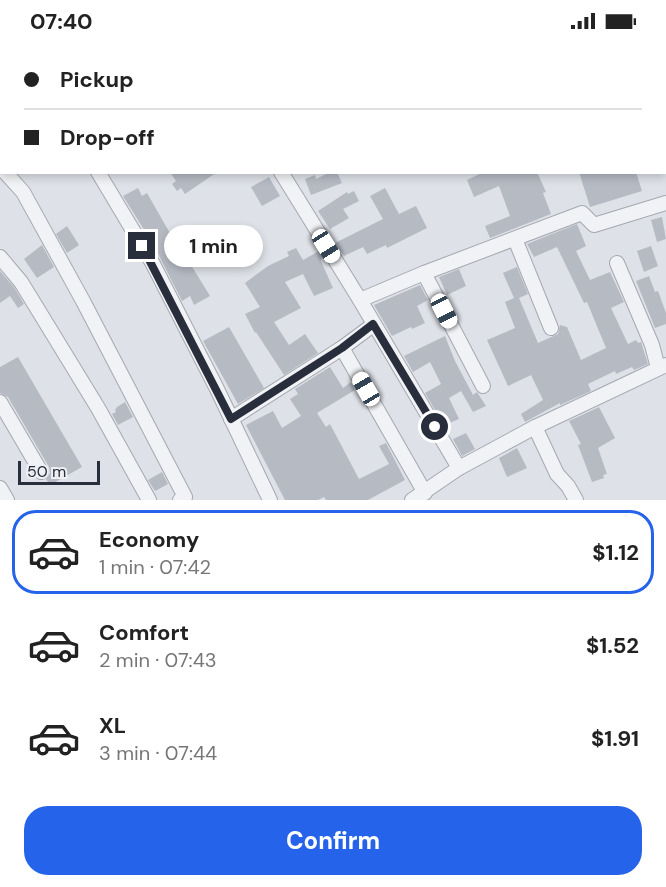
<!DOCTYPE html>
<meta charset="utf-8">
<style>
body{margin:0;font-family:"DM Sans",sans-serif;background:#f6f6f6;color:#222;height:100vh;display:flex;flex-direction:column;font-size:22px;white-space:nowrap}
*{box-sizing:border-box;margin:0}
p{font-size:20px;color:#767676}
.icon{flex:none;width:33px;height:33px;fill:none;stroke:currentColor;stroke-width:2;stroke-linecap:round;stroke-linejoin:round}
.map{position:relative;height:458px;overflow:hidden}
.side{display:flex;flex-direction:column;background:#fff;flex:1}
.side>*{flex:none}
.guide{position:absolute;left:0px;top:0px;width:666px;height:132px;box-shadow:0 3px 9px #0003;display:grid;align-content:center;height:132px;padding:0 24px;background:#fff}
.scale{position:absolute;left:18px;bottom:15px;width:82px;box-sizing:border-box;padding-left:6px;border:3px solid #292e3c;border-top:0;font-size:16px;line-height:21px;white-space:nowrap;color:#292e3c;-webkit-text-stroke:4px #eef0f4;paint-order:stroke}
.end{position:absolute;width:27px;height:27px;margin:-14px;border:8px solid #292e3c;background:#fff;box-shadow:0 0 0 3px #fff}
.from{border-radius:50%}
.bubble{position:absolute;height:42px;border-radius:21px;background:#fff;box-shadow:0 3px 9px #0003;font-size:20px;font-weight:700;line-height:42px;text-align:center}
.car{position:absolute;width:18px;height:36px;margin:-18px -9px;border-radius:8px;box-shadow:0 0 4px 2px #0007;background:linear-gradient(#fff 24%,#345 0 40%,#fff 0 76%,#345 0 86%,#fff 0)}
.guide b{display:flex;align-items:center;gap:21px;height:57px;font-size:22px}
.guide b+b{border-top:2px solid #e0e0e0}
.guide i{width:15px;height:15px;background:#222}
ul{padding:10px 0 0;list-style:none}
li{display:flex;align-items:center;gap:18px;height:84px;margin:0 12px 9px;padding:0 12px;border:3px solid transparent;border-radius:24px}
li div{flex:1}
li b{display:block;font-size:22px}
li em{font-style:normal;font-weight:700}
li.active{border-color:#2563eb}
li>.icon{width:54px;height:54px;stroke-width:1.5}
.button{display:flex;gap:12px;margin-top:auto;padding:12px 24px}
.button a{flex:1;height:69px;border-radius:24px;background:#2563eb;color:#fff;font-size:24px;font-weight:700;line-height:69px;text-align:center}
.status{display:flex;justify-content:space-between;align-items:center;height:42px;padding:0 30px;background:#fff;direction:ltr}
.status svg{height:16px;fill:currentColor}
.map>svg:first-child{display:block}
</style>
<div class="status"><b>07:40</b><svg viewBox="0 0 49 12"><path d="M0 12V9h3v3zM5 12V6h3v6zM10 12V3h3v9zM15 12V0h3v12zM26 1h20v11H26zM47 4h2v5h-2z"/></svg></div>
<div class="map">
<svg width="666" height="458" viewBox="0 0 666 458">
<rect width="100%" height="100%" fill="#dee1e7"/>
<g fill="#b6bac3">
<polygon points="170,130 217,130 185,152 181,146 177,149 172,142 176,139"/>
<polygon points="330,130 337,130 342,141 311,153 305,137 315,133 316,137"/>
<polygon points="484,130 537,130 546,150 543,151 551,172 490,196 485,184 510,174 499,144 474,155 467,138"/>
<polygon points="579,130 636,130 642,149 590,165"/>
<polygon points="269,135 280,154 262,164 251,145"/>
<polygon points="138,146 142,154 147,151 171,193 165,196 175,214 183,210 210,254 194,263 190,254 182,259 153,202 123,154"/>
<polygon points="385,146 399,172 416,164 427,186 387,206 386,203 367,212 363,205 344,214 335,201 383,177 370,154"/>
<polygon points="354,149 359,159 343,167 349,176 330,187 318,169 347,150 348,152"/>
<polygon points="662,175 666,197 657,200 651,178"/>
<polygon points="577,182 586,204 576,209 590,238 610,230 624,260 611,266 628,302 636,298 638,301 641,300 648,322 634,328 632,325 616,332 615,329 588,342 591,349 560,363 560,361 525,380 521,372 543,358 531,333 508,344 487,298 515,286 505,260 514,256 503,231 517,225 528,252 519,256 538,301 558,292 560,283 567,285 581,318 606,306 587,260 584,261 557,205 534,215 527,202"/>
<polygon points="67,184 79,203 67,211 56,192"/>
<polygon points="42,203 54,225 37,236 24,217"/>
<polygon points="651,204 658,224 644,230 637,209"/>
<polygon points="296,206 303,218 319,209 322,214 321,219 333,246 314,254 303,232 285,240 301,266 274,280 289,303 305,292 318,311 284,333 256,290 255,291 245,272 260,265 245,241 268,224 289,214 287,210"/>
<polygon points="459,227 466,244 447,253 439,235"/>
<polygon points="0,229 14,245 24,262 18,266 10,254 0,261"/>
<polygon points="649,234 655,250 658,249 666,271 666,282 655,286 636,239"/>
<polygon points="420,243 428,258 417,264 425,281 412,287 411,285 392,294 374,263"/>
<polygon points="229,285 264,346 238,362 203,299"/>
<polygon points="445,294 455,319 473,353 477,350 486,364 473,370 461,349 449,356 459,377 444,383 425,351 441,342 430,320 413,330 404,314"/>
<polygon points="18,315 82,425 50,443 46,437 50,431 49,425 8,355 0,351 0,325"/>
<polygon points="330,325 343,346 351,340 355,348 317,371 326,385 330,382 359,437 389,422 379,404 386,401 405,438 368,458 326,458 324,455 318,458 285,458 246,383 273,369 282,386 301,374 290,357 298,352 295,347"/>
<polygon points="125,360 133,375 118,383 112,372 116,370 115,368 117,365"/>
<polygon points="599,365 615,396 598,406 607,432 603,433 604,436 592,440 578,403 581,402 569,379"/>
<polygon points="466,391 475,407 462,414 453,397"/>
<polygon points="517,406 527,426 507,435 499,416"/>
<polygon points="162,430 168,442 155,449 148,438"/>
</g>
<g fill="none" stroke-linecap="round" stroke-linejoin="round">
<g stroke="#a4a8b0" stroke-width="16">
<g id="minor">
<polyline points="197,0 198,2"/>
<polyline points="486,0 486,2"/>
<polyline points="83,2 84,0"/>
<polyline points="0,111 2,109"/>
<polyline points="5,130 23,150 83,259 185,455 180,458"/>
<polyline points="98,130 153,222 217,347 270,458"/>
<polyline points="281,130 360,258 459,426"/>
<polyline points="515,197 551,286"/>
<polyline points="0,215 21,240 98,366 149,458"/>
<polyline points="617,221 652,303 658,326"/>
<polyline points="424,231 483,344"/>
<polyline points="360,258 424,231 582,171 594,183 666,161"/>
<polyline points="342,306 425,451"/>
<polyline points="0,360 41,430"/>
<polyline points="231,377 342,306 373,283"/>
<polyline points="535,385 557,432 568,444 576,458"/>
<polyline points="0,446 7,458"/>
<polyline points="412,458 459,426 535,385 666,323"/>
</g>
</g>
<use href="#minor" stroke="#f1f2f5" stroke-width="14"/>
</g>
<g fill="none" stroke-linecap="round" stroke-linejoin="round">
<polyline stroke="#292e3c" stroke-width="8" points="142,204 231,377 342,306 373,282 435,385"/>
</g>
</svg>
<div class="scale">50 m</div>
<i class="end from" style="left:435px;top:385px"></i>
<i class="end" style="left:142px;top:204px"></i>
<div class="bubble" style="left:164px;top:183px;width:99px">1 min</div>
<i class="car" style="left:326px;top:204px;rotate:148deg"></i>
<i class="car" style="left:444px;top:269px;rotate:153deg"></i>
<i class="car" style="left:366px;top:347px;rotate:330deg"></i>
<div class="guide">
<b><i class="from"></i>Pickup</b>
<b><i></i>Drop-off</b>
</div>
</div>
<section class="side">
<ul>
<li class="active"><svg class="icon" aria-label="car" viewBox="0 0 24 24"><path d="M5 17H2v-5l4-1 3-4h7l3 4 3 1v5h-3M9 17h6M6 11h13"/><circle cx="7" cy="17" r="2"/><circle cx="17" cy="17" r="2"/></svg><div><b>Economy</b><p>1 min · 07:42</p></div><em>$1.12</em></li>
<li><svg class="icon" aria-label="car" viewBox="0 0 24 24"><path d="M5 17H2v-5l4-1 3-4h7l3 4 3 1v5h-3M9 17h6M6 11h13"/><circle cx="7" cy="17" r="2"/><circle cx="17" cy="17" r="2"/></svg><div><b>Comfort</b><p>2 min · 07:43</p></div><em>$1.52</em></li>
<li><svg class="icon" aria-label="car" viewBox="0 0 24 24"><path d="M5 17H2v-5l4-1 3-4h7l3 4 3 1v5h-3M9 17h6M6 11h13"/><circle cx="7" cy="17" r="2"/><circle cx="17" cy="17" r="2"/></svg><div><b>XL</b><p>3 min · 07:44</p></div><em>$1.91</em></li>
</ul>
<div class="button"><a>Confirm</a></div>
</section>
